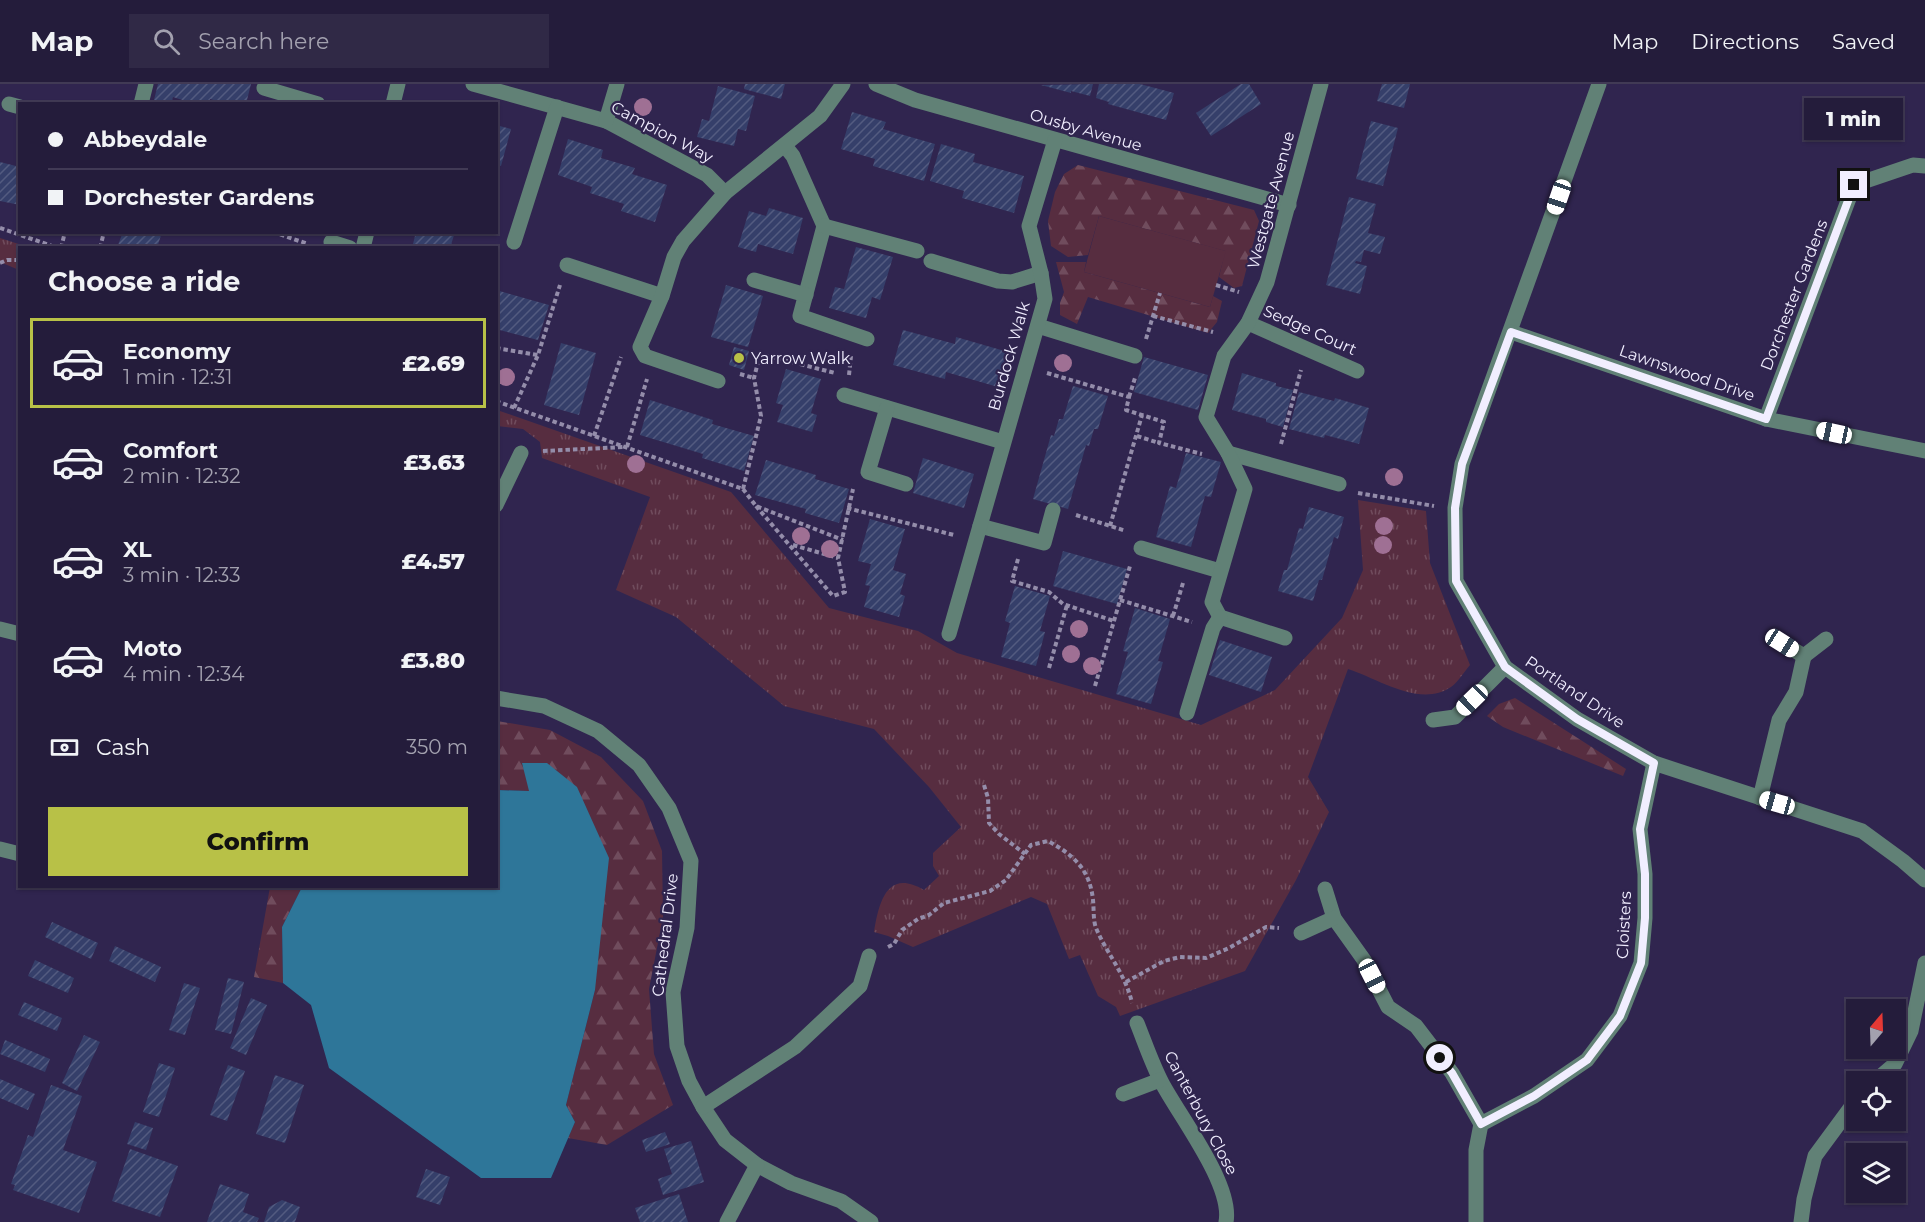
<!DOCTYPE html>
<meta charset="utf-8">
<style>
body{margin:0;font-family:Montserrat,sans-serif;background:#302946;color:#f1f3f6;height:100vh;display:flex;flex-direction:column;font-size:22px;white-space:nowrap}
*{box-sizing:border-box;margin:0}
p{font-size:20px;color:#a3a1af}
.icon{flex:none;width:33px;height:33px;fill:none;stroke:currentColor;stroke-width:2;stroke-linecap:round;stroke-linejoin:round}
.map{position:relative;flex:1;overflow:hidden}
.sheet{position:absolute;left:18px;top:162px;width:480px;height:642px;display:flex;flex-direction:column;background:#241c3b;border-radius:0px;box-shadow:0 2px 4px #0004,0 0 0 2px #413a55}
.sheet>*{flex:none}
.banner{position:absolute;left:18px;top:18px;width:480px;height:132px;border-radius:0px;box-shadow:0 2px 4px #0004,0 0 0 2px #413a55;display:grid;align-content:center;height:132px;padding:0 30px;background:#241c3b}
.needle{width:39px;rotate:19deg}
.controls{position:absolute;left:1846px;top:915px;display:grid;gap:12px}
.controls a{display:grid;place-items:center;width:60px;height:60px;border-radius:0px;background:#241c3b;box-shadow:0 2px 4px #0004,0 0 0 2px #413a55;font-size:30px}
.end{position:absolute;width:27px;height:27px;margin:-14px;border:8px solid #f1eeff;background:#111;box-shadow:0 0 0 3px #111}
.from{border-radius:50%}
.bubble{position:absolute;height:42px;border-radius:0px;background:#241c3b;box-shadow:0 2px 4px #0004,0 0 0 2px #413a55;font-size:20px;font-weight:800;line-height:42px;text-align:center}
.car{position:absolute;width:18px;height:36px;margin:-18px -9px;border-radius:8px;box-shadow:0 0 4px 2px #0007;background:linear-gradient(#fff 24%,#345 0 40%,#fff 0 76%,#345 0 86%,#fff 0)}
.banner b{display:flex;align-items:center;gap:21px;height:57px;font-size:22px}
.banner b+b{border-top:2px solid #413a55}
.banner i{width:15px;height:15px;background:#f1f3f6}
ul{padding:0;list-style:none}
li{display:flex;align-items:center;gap:18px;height:90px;margin:0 12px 9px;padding:0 18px;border:3px solid transparent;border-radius:0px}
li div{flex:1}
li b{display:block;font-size:22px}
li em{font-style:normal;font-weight:800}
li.active{border-color:#b8c147}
li>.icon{width:54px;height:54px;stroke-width:1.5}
h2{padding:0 30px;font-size:27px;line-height:72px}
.pay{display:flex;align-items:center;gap:15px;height:66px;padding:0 30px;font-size:22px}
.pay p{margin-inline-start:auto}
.action{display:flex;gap:12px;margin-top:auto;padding:12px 30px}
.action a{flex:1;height:69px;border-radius:0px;background:#b8c147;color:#111;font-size:24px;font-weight:800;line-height:69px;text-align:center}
header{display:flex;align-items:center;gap:36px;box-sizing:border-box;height:84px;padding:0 30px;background:#241c3b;border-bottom:2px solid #413a55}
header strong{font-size:28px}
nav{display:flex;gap:33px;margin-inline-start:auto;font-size:21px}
.search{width:420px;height:54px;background:#302946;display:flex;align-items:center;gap:15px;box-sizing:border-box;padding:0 21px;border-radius:0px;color:#a3a1af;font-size:22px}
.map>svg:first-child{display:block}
</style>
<header>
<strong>Map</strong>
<div class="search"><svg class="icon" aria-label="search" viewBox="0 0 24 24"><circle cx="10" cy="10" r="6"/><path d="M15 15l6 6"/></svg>Search here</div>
<nav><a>Map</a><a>Directions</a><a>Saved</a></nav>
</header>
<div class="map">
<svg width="1925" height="1138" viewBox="0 0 1925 1138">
<defs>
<pattern id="grass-tufts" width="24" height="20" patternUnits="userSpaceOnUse" patternTransform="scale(1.5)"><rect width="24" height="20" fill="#572d40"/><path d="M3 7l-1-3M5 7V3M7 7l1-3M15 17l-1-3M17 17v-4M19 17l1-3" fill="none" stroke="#704c5d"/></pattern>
<pattern id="forest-firs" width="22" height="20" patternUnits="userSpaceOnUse" patternTransform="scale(1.5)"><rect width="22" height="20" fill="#572d40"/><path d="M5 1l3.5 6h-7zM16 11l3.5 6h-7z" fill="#704c5d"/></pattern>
<pattern id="building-hatch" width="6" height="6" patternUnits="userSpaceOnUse" patternTransform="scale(1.5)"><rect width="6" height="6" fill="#353f6a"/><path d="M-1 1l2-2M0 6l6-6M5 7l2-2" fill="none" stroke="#535b80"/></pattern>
</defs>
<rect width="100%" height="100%" fill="#30254f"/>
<g fill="url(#grass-tufts)">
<polygon points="0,154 28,163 20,164 19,186 0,178"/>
<path d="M497 326 731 408 829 524 918 547 957 569 1201 641 1275 606 1342 534 1363 486 1358 416 1426 427 1430 479 1470 581C1464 588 1458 598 1451 603 1420 624 1379 595 1348 585L1308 693 1329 728 1296 796 1245 887 1120 932 1116 923 1098 912 1080 871 1069 875 1047 820 1031 813 913 863 888 852 874 848C879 818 887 784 924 806L939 792 933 782V769L961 743 929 703 874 645 784 622 676 533 616 506 650 413 542 374 540 358 523 345 497 342Z"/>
</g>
<g fill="url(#forest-firs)">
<polygon points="1078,81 1254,126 1259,137 1242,202 1234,204 1219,193 1225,167 1099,132 1088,171 1068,173 1051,162 1048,137 1055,108 1064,90"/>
<polygon points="1056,178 1086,178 1084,188 1210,223 1213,212 1222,217 1217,238 1208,249 1088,213 1077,240 1060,231 1060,219 1064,208"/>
<polygon points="1515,614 1626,685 1623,692 1503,643 1487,632 1499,620"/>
<polygon points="497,637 550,646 601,673 643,717 662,767 663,833 649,905 654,970 673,1021 607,1061 568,1054 575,1038 566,1021 595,906 529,707 497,706"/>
<polygon points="270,803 302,803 282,843 283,899 254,893"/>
</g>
<polygon fill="#572d40" points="1099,132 1226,167 1210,223 1084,188"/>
<polygon fill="#2e7699" points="522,679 547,679 577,703 609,774 595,906 566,1021 575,1038 551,1094 481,1094 329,984 311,921 283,899 282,843 302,803 496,802 497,706 529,707"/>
<g fill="url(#building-hatch)">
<polygon points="158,0 251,0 246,20 227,20 210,15 209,20 195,20 173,13 171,20 165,20 154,16"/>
<polygon points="745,0 785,0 781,15 744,5"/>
<polygon points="1093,0 1090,12 1071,7 1071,9 1041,1"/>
<polygon points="1099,0 1140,0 1174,9 1166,36 1108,20 1109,18 1096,14"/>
<polygon points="1241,0 1249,0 1261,20 1211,52 1196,29"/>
<polygon points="1382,0 1410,0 1404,24 1377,17"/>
<polygon points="718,2 755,12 746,47 738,45 734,62 697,53 702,35 709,37"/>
<polygon points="852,28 886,38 883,45 935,60 924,97 873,82 875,75 841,65"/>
<polygon points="1371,37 1398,44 1383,102 1356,95"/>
<polygon points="496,41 511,45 501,82 496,81"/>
<polygon points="568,55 603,66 601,74 635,84 632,90 667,101 655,138 621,127 624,120 590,109 592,103 558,91"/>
<polygon points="941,60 975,70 973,78 1024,92 1014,129 962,114 964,107 930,97"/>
<polygon points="0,78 20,83 20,121 0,117"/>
<polygon points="1349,113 1376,120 1368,149 1385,153 1380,170 1364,166 1361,178 1356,177 1355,179 1367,182 1360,210 1326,201"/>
<polygon points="769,124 803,134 793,170 758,160 756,168 738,163 749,127 766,132"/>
<polygon points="123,148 162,148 157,164 125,164 118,161"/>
<polygon points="416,148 455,148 450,164 412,164"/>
<polygon points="856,163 893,173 880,216 872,213 866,234 829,224 835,203 844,205"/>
<polygon points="726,201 763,212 748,263 711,253"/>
<polygon points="496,206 549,221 538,256 496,245"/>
<polygon points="903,246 955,260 956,253 1008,268 998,303 946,288 945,295 893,281"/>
<polygon points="561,259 596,269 579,331 544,321"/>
<polygon points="734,263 749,267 744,286 729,281"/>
<polygon points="1144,273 1208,291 1198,326 1134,308"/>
<polygon points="786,285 821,295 811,329 817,331 812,348 777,338 783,321 776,319"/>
<polygon points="1242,289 1276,299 1276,302 1293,306 1283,343 1266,338 1266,335 1232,326"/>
<polygon points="1073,302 1108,312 1098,345 1094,345 1089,362 1086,361 1068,425 1033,415 1051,351 1054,352 1059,335 1063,335"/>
<polygon points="1299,308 1334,317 1335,314 1369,324 1359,360 1325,351 1324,354 1289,345"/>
<polygon points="650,316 713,336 712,340 754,352 744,387 702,374 703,370 640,351"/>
<polygon points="1186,369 1221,378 1211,413 1205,412 1191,463 1156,453 1170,402 1176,404"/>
<polygon points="923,374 974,390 964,424 913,409"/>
<polygon points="766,376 816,391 815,395 849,405 839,439 805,429 806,425 755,411"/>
<polygon points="1309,423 1344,433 1338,455 1334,453 1322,496 1319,496 1313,517 1278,507 1284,486 1287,486 1299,444 1303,445"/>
<polygon points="870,435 905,445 893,486 906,490 900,510 905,512 899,533 864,523 870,502 865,501 871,480 858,477"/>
<polygon points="1063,467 1127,485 1117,520 1053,502"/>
<polygon points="1015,502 1050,512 1040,547 1045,548 1036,582 1001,573 1010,539 1005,537"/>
<polygon points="1135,524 1170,535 1158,577 1163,578 1151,620 1116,610 1128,568 1123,567"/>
<polygon points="1220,556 1272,573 1261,608 1209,591"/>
<polygon points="52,838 98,859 91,875 45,853"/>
<polygon points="115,862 161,883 155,898 109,877"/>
<polygon points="35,876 74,894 68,909 28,892"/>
<polygon points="228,894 244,898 231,950 215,946"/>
<polygon points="184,899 200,904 185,951 169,946"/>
<polygon points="251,914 267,921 246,971 230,964"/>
<polygon points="24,918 62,934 57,947 18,931"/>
<polygon points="84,951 100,958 77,1007 62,999"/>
<polygon points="5,956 50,975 45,988 0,970"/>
<polygon points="159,979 175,984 159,1033 143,1028"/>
<polygon points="228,981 245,987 227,1037 210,1031"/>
<polygon points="275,991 304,1001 285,1059 256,1050"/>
<polygon points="0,995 35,1010 28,1026 0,1014"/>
<polygon points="51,1001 82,1012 63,1066 97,1078 79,1129 13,1106 15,1101 11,1100 28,1051 33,1053"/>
<polygon points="135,1038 153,1044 146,1066 127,1060"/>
<polygon points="665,1048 670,1060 646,1068 642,1056"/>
<polygon points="691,1057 704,1098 663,1111 658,1095 672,1090 664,1065"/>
<polygon points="130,1065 178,1082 160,1133 112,1117"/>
<polygon points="426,1085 450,1093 440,1121 416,1113"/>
<polygon points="220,1100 249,1110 243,1128 259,1134 257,1138 207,1138"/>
<polygon points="679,1110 688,1138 640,1138 635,1124"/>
<polygon points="282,1116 300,1123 295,1138 264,1138 269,1123"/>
</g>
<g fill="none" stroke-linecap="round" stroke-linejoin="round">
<g stroke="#948daa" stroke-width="4" stroke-dasharray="4.5 3" stroke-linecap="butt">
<polyline points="0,144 58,164"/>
<polyline points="273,148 308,160"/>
<polyline points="61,164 65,148"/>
<polyline points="100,164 104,148"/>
<polyline points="0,179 7,176 20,176"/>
<polyline points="1216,201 1239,208"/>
<polyline points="1153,232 1213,248"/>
<polyline points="1146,255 1160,209"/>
<polyline points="496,264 538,271"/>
<polyline points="1047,289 1129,313 1126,326 1164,338 1159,359 1202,370"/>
<polyline points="740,290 754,294"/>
<polyline points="849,291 851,272"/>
<polyline points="1129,313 1135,294"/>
<polyline points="496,317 743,405"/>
<polyline points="514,324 538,271 560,201"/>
<polyline points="594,352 621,273"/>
<polyline points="1137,352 1159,359"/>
<polyline points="1281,360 1301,286"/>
<polyline points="627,363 647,295"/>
<polyline points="543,367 623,363"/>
<polyline points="743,405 761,332 754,294 760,270 835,289"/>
<polyline points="743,405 756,422 843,456"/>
<polyline points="1358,409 1434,422"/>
<polyline points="756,422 833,512 845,508 838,474 853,405"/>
<polyline points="847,424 954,451"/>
<polyline points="1076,431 1126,447"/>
<polyline points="1110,442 1142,331"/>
<polyline points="793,461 838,474"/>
<polyline points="1018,475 1012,497 1049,508 1063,520 1114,537"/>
<polyline points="1120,516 1192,538"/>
<polyline points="1173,532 1183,499"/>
<polyline points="1049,584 1067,521"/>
<polyline points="1095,602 1130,482"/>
<polyline points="984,701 988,714 989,739 999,750 1025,770"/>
<path d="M888 863 894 860 902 846 918 835 929 831 944 819 990 807 1006 796 1031 761 1048 757C1074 771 1090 786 1093 816 1094 825 1093 836 1096 844 1107 870 1126 891 1132 919"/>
<polyline points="1126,898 1164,877 1180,873 1206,874 1229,864 1266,843 1279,844"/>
</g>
<g stroke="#618176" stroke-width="15">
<polyline points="473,0 606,37 707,91 725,109"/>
<polyline points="876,0 915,16 1289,121"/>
<polyline points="1599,0 1462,380 1455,424 1456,497 1505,583 1577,635 1654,679 1862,747 1903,777 1925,796"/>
<polyline points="264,4 318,20"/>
<polyline points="9,20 20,23"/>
<polyline points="141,20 146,0"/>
<polyline points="393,20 398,0"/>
<polyline points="606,37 617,0"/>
<polyline points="785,62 793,72 824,142 800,232 867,255"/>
<polyline points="824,142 917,167"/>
<polyline points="331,158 350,164"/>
<polyline points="514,158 557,23"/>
<polyline points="363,164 367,148"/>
<polyline points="931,177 998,197 1012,198 1041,189"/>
<polyline points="567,181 662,212"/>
<polyline points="754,196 806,211"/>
<polyline points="1248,239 1357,287"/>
<polyline points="1038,242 1135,272"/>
<polyline points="1511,248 1766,335 1925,367"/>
<polyline points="718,297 645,272 640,263 662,212 674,173 683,157 725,109 820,32 843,0"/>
<polyline points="844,311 1003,358"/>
<polyline points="887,324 868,388 906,400"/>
<polyline points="1766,335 1854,101 1913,81 1925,82"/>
<polyline points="1228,369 1339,400"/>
<polyline points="496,421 521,369"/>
<polyline points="980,442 1044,459 1053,426"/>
<polyline points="1141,464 1220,487"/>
<polyline points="0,545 20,550"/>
<polyline points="949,550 1045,215 1041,189 1029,142 1055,56"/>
<polyline points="1285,554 1220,533 1212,518 1245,405 1228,369 1206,333 1224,272 1248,239 1267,198 1321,0"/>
<polyline points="1782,559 1804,572"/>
<polyline points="1804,572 1826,555"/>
<polyline points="496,614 544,622 598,647 639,681 669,724 691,777 687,844 673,908 677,962 689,997 703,1023 725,1056 757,1081 791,1099 841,1117 871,1138"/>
<polyline points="1187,629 1213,544 1220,533"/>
<polyline points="1433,636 1455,633 1505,583"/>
<polyline points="1760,714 1779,636 1796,608 1804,572"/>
<polyline points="0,765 20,770"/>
<polyline points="1325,805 1334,834 1364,876 1388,923 1416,942 1452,989 1481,1040"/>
<polyline points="1301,849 1334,834"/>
<path d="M1137 939C1145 959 1152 980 1162 999 1180 1033 1233 1101 1226 1138"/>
<polyline points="1874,998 1895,980 1911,947 1925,879"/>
<polyline points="1123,1010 1160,996"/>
<polyline points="703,1023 795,963 860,902 869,872"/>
<polyline points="1481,1040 1534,1012 1587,976 1620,932 1641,879 1645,834 1645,790 1640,745 1654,679"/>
<polyline points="727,1138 757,1081"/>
<polyline points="1476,1138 1476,1066 1481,1040"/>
<polyline points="1801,1138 1804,1115 1815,1072 1857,1015"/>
</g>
</g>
<g fill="#9f7094">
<circle cx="643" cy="23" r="9"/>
<circle cx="1063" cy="279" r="9"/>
<circle cx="506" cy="293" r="9"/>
<circle cx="636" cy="380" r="9"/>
<circle cx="1394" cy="393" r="9"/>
<circle cx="1384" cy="442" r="9"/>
<circle cx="801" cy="452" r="9"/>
<circle cx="1383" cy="461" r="9"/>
<circle cx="830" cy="465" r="9"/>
<circle cx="1079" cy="545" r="9"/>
<circle cx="1071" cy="570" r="9"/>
<circle cx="1092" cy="582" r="9"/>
</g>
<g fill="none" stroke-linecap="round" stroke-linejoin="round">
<polyline stroke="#f1eeff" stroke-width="8" points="1440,974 1452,989 1481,1040 1534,1012 1587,976 1620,932 1641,879 1645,834 1645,790 1640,745 1654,679 1577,635 1505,583 1456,497 1455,424 1462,380 1511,248 1766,335 1854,101"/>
</g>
<circle fill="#b8c147" stroke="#30254f" stroke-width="2" cx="739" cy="274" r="6"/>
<g text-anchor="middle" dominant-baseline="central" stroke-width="4.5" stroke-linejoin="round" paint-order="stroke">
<g font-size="16" fill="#f1eeff" stroke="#30254f">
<text transform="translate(1086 46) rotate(16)">Ousby Avenue</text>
<text transform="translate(662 48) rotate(28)">Campion Way</text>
<text transform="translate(1271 116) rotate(-75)">Westgate Avenue</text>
<text transform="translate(1794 211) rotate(-69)">Dorchester Gardens</text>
<text transform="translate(1310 246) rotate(24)">Sedge Court</text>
<text transform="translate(1009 272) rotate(-74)">Burdock Walk</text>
<text transform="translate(1687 289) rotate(19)">Lawnswood Drive</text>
<text transform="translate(1575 608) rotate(34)">Portland Drive</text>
<text transform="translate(1624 841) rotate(-87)">Cloisters</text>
<text transform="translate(665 851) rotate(-83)">Cathedral Drive</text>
<text transform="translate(1201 1029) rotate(62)">Canterbury Close</text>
</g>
<g font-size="16" fill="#f1eeff" stroke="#30254f" text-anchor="start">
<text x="751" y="274">Yarrow Walk</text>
</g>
</g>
</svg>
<div class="controls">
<a><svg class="needle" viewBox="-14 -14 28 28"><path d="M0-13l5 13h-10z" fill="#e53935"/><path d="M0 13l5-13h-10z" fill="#a3a1af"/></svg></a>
<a><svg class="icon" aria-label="locate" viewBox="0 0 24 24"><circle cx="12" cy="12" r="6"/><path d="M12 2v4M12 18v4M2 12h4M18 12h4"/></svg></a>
<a><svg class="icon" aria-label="layers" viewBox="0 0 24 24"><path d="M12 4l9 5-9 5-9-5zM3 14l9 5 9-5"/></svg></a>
</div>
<i class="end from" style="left:1440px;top:974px"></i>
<i class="end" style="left:1854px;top:101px"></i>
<div class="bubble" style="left:1804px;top:14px;width:99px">1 min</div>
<i class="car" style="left:1559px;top:113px;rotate:199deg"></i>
<i class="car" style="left:1834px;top:349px;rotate:282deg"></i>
<i class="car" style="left:1782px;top:559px;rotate:122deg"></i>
<i class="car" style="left:1472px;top:616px;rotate:226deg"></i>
<i class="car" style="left:1777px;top:719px;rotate:286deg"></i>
<i class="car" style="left:1372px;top:892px;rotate:153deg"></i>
<div class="banner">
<b><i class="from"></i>Abbeydale</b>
<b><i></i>Dorchester Gardens</b>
</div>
<section class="sheet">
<h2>Choose a ride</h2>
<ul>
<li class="active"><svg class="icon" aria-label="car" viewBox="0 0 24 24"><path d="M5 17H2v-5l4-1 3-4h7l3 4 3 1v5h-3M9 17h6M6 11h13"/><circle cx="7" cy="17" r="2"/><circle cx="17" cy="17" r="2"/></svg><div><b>Economy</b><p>1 min · 12:31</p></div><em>£2.69</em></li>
<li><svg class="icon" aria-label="car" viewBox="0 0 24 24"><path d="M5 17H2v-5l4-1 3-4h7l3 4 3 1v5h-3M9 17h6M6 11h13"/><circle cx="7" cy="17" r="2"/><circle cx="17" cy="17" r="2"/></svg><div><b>Comfort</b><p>2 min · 12:32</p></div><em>£3.63</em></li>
<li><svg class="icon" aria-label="car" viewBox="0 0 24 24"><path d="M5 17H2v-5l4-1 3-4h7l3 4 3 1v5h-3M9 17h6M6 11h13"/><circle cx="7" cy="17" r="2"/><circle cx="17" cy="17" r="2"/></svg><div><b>XL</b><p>3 min · 12:33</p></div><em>£4.57</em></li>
<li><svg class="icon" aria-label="car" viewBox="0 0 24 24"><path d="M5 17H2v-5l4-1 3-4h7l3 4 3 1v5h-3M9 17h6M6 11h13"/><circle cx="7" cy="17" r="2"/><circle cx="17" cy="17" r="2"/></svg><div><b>Moto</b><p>4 min · 12:34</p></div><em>£3.80</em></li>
</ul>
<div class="pay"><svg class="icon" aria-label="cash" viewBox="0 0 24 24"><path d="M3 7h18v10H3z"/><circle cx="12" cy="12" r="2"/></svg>Cash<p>350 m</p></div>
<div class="action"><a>Confirm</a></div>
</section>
</div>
